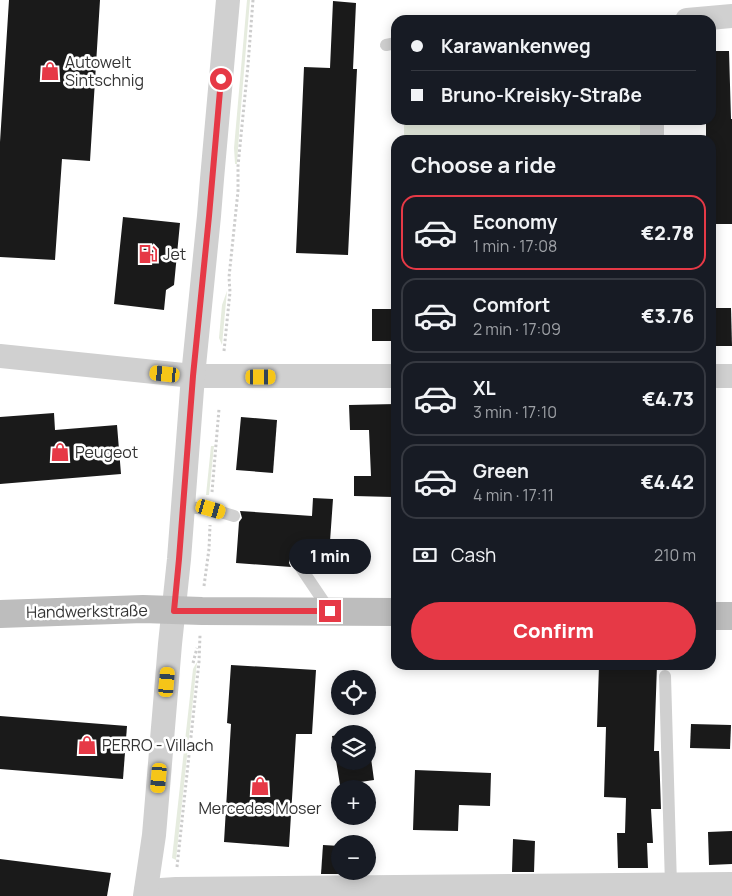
<!DOCTYPE html>
<meta charset="utf-8">
<style>
body{margin:0;font-family:Manrope,sans-serif;background:#242831;color:#f1f3f6;height:100vh;display:flex;flex-direction:column;font-size:19px;white-space:nowrap}
*{box-sizing:border-box;margin:0}
p{font-size:16px;color:#9ea1a6}
.icon{flex:none;width:28px;height:28px;fill:none;stroke:currentColor;stroke-width:2;stroke-linecap:round;stroke-linejoin:round}
.map{position:relative;flex:1;overflow:hidden}
.panel{position:absolute;left:391px;top:135px;width:325px;height:535px;display:flex;flex-direction:column;background:#171b24;border-radius:15px;box-shadow:0 2px 12px #0003}
.panel>*{flex:none}
.hud{position:absolute;left:391px;top:15px;width:325px;height:110px;border-radius:15px;box-shadow:0 2px 12px #0003;display:grid;align-content:center;height:110px;padding:0 20px;background:#171b24}
.buttons{position:absolute;left:331px;top:670px;display:grid;gap:10px}
.buttons a{display:grid;place-items:center;width:45px;height:45px;border-radius:50%;background:#171b24;box-shadow:0 2px 12px #0003;font-size:25px}
.end{position:absolute;width:22px;height:22px;margin:-11px;border:6px solid #e63946;background:#fff;box-shadow:0 0 0 2px #fff}
.from{border-radius:50%}
.bubble{position:absolute;height:35px;border-radius:18px;background:#171b24;box-shadow:0 2px 12px #0003;font-size:16px;font-weight:800;line-height:35px;text-align:center}
.car{position:absolute;width:15px;height:30px;margin:-15px -8px;border-radius:6px;box-shadow:0 0 4px 1px #0007;background:linear-gradient(#f5c518 24%,#345 0 40%,#f5c518 0 76%,#345 0 86%,#f5c518 0)}
.hud b{display:flex;align-items:center;gap:18px;height:48px;font-size:19px}
.hud b+b{border-top:1px solid #363941}
.hud i{width:12px;height:12px;background:#f1f3f6}
ul{padding:0;list-style:none}
li{display:flex;align-items:center;gap:15px;height:75px;margin:0 10px 8px;padding:0 10px;border:2px solid #363941;border-radius:15px}
li div{flex:1}
li b{display:block;font-size:19px}
li em{font-style:normal;font-weight:800}
li.on{border-color:#e63946}
li>.icon{width:45px;height:45px;stroke-width:1.5}
h2{padding:0 20px;font-size:22px;line-height:60px}
.pay{display:flex;align-items:center;gap:12px;height:55px;padding:0 20px;font-size:19px}
.pay p{margin-inline-start:auto}
.button{display:flex;gap:10px;margin-top:auto;padding:10px 20px}
.button a{flex:1;height:58px;border-radius:30px;background:#e63946;color:#fff;font-size:20px;font-weight:800;line-height:58px;text-align:center}
.map>svg:first-child{display:block}
</style>
<div class="map">
<svg width="732" height="896" viewBox="0 0 732 896">
<rect width="100%" height="100%" fill="#fff"/>
<g fill="#e6ecdf">
<polygon points="247,0 250,0 240,119 237,164 235,164 234,148"/>
<polygon points="404,120 640,120 641,140 404,140"/>
<polygon points="227,291 222,345 219,338 222,305"/>
<polygon points="211,446 214,446 209,495 206,495"/>
<polygon points="197,662 176,860 172,858 193,669"/>
</g>
<g fill="#1a1a1a">
<polygon points="9,0 100,0 90,161 62,159 55,260 0,257 0,142"/>
<polygon points="333,1 356,3 353,69 357,69 348,255 296,253 304,67 330,68"/>
<polygon points="711,51 729,51 731,119 732,119 732,224 711,224 711,140 706,140 706,120 711,120"/>
<polygon points="123,217 180,223 174,285 166,290 164,310 114,304"/>
<polygon points="711,308 731,308 732,346 711,346"/>
<rect x="372" y="309" width="24" height="32"/>
<polygon points="396,404 396,456 394,456 393,497 354,496 354,476 371,476 369,430 350,430 349,405"/>
<polygon points="54,413 55,430 117,425 121,474 0,484 0,417"/>
<polygon points="241,417 277,420 273,473 236,470"/>
<polygon points="313,498 333,499 328,570 311,568 303,557 297,554 293,555 290,559 289,563 291,567 236,563 239,522 242,518 240,511 312,516"/>
<polygon points="231,665 316,670 312,734 296,734 289,847 224,842 231,724 227,723"/>
<polygon points="599,665 657,665 654,751 659,751 661,809 651,809 653,843 647,843 648,868 618,868 617,833 625,833 626,798 604,797 606,727 597,727"/>
<polygon points="0,716 127,726 123,779 0,769"/>
<polygon points="691,724 731,725 730,749 690,748"/>
<polygon points="340,735 340,761 368,761 368,736 374,780 340,785 332,736"/>
<polygon points="415,770 491,773 490,806 459,805 458,831 413,830"/>
<polygon points="732,831 732,864 709,865 708,832"/>
<polygon points="513,839 535,841 534,872 512,872"/>
<polygon points="323,845 340,846 340,874 321,874"/>
<polygon points="0,859 111,873 107,896 0,896"/>
</g>
<g fill="none" stroke-linecap="round" stroke-linejoin="round">
<g stroke="#cdcdcd" stroke-width="3" stroke-dasharray="2.5 2.5" stroke-linecap="butt">
<polyline points="224,351 230,292 229,277 238,191 238,166 248,65 253,0"/>
<polyline points="212,492 219,409"/>
<polyline points="204,586 209,549 210,525"/>
<polyline points="193,663 197,648"/>
<polyline points="177,867 199,662 200,635"/>
</g>
<g stroke="#d0d0d0" stroke-width="12">
<polyline points="386,45 396,43"/>
<polyline points="183,507 211,509 234,516"/>
<polyline points="297,562 330,611"/>
<polyline points="665,676 671,885"/>
</g>
<g stroke="#d0d0d0" stroke-width="24">
<polyline points="687,20 732,16"/>
<polyline points="652,120 652,140"/>
<polyline points="0,356 193,376 396,376"/>
<polyline points="711,376 732,376"/>
<polyline points="146,891 176,889 732,884"/>
<polyline points="145,896 154,835 170,644 179,559 193,376 209,216 212,179 228,0"/>
</g>
<g stroke="#bdbdbd" stroke-width="28">
<polyline points="0,614 143,609 202,611 396,612"/>
<polyline points="711,616 732,616"/>
</g>
</g>
<g fill="none" stroke-linecap="round" stroke-linejoin="round">
<polyline stroke="#e63946" stroke-width="6" points="221,79 209,216 193,376 179,559 174,611 330,611"/>
</g>
<defs>
<g id="shop-bare" transform="scale(1.5)"><path d="M-5-2.5h2.3a2.7 3.5 0 0 1 5.4 0H5L5.5 6h-11ZM-1.5-2.5h3a1.5 2.3 0 0 0-3 0Z" fill="#e63946" stroke="#fff" stroke-width="2.5" paint-order="stroke"/></g>
<g id="fuel-bare" transform="scale(1.5)"><path d="M-5.5-6h7V0h2V4h1.3V-2.5L3-4.5l.8-.8L6-3V5H2.5V1h-1V6h-7ZM-4.2-4.7v3.2H.2V-4.7Z" fill="#e63946" stroke="#fff" stroke-width="2.5" paint-order="stroke"/></g>
</defs>
<g fill-rule="evenodd">
<use href="#shop-bare" x="50" y="71"/>
<use href="#fuel-bare" x="148" y="254"/>
<use href="#shop-bare" x="60" y="452"/>
<use href="#shop-bare" x="87" y="745"/>
<use href="#shop-bare" x="260" y="786"/>
</g>
<g text-anchor="middle" dominant-baseline="central" stroke-width="5" stroke-linejoin="round" paint-order="stroke">
<g font-size="16" fill="#333" stroke="#fff" text-anchor="start">
<text x="65" y="62">Autowelt<tspan x="65" dy="18">Sintschnig</tspan></text>
<text x="163" y="254">Jet</text>
<text x="75" y="452">Peugeot</text>
<text x="102" y="745">PERRO - Villach</text>
<text x="260" y="808" text-anchor="middle">Mercedes Moser</text>
</g>
<g font-size="16" fill="#333" stroke="#fff">
<text transform="translate(87 611) rotate(-1)">Handwerkstraße</text>
</g>
</g>
</svg>
<div class="buttons">
<a><svg class="icon" aria-label="locate" viewBox="0 0 24 24"><circle cx="12" cy="12" r="6"/><path d="M12 2v4M12 18v4M2 12h4M18 12h4"/></svg></a>
<a><svg class="icon" aria-label="layers" viewBox="0 0 24 24"><path d="M12 4l9 5-9 5-9-5zM3 14l9 5 9-5"/></svg></a>
<a>+</a>
<a>−</a>
</div>
<i class="end from" style="left:221px;top:79px"></i>
<i class="end" style="left:330px;top:611px"></i>
<div class="bubble" style="left:289px;top:539px;width:82px">1 min</div>
<i class="car" style="left:165px;top:374px;rotate:276deg"></i>
<i class="car" style="left:261px;top:377px;rotate:90deg"></i>
<i class="car" style="left:211px;top:509px;rotate:106deg"></i>
<i class="car" style="left:167px;top:682px;rotate:5deg"></i>
<i class="car" style="left:159px;top:778px;rotate:185deg"></i>
<div class="hud">
<b><i class="from"></i>Karawankenweg</b>
<b><i></i>Bruno-Kreisky-Straße</b>
</div>
<section class="panel">
<h2>Choose a ride</h2>
<ul>
<li class="on"><svg class="icon" aria-label="car" viewBox="0 0 24 24"><path d="M5 17H2v-5l4-1 3-4h7l3 4 3 1v5h-3M9 17h6M6 11h13"/><circle cx="7" cy="17" r="2"/><circle cx="17" cy="17" r="2"/></svg><div><b>Economy</b><p>1 min · 17:08</p></div><em>€2.78</em></li>
<li><svg class="icon" aria-label="car" viewBox="0 0 24 24"><path d="M5 17H2v-5l4-1 3-4h7l3 4 3 1v5h-3M9 17h6M6 11h13"/><circle cx="7" cy="17" r="2"/><circle cx="17" cy="17" r="2"/></svg><div><b>Comfort</b><p>2 min · 17:09</p></div><em>€3.76</em></li>
<li><svg class="icon" aria-label="car" viewBox="0 0 24 24"><path d="M5 17H2v-5l4-1 3-4h7l3 4 3 1v5h-3M9 17h6M6 11h13"/><circle cx="7" cy="17" r="2"/><circle cx="17" cy="17" r="2"/></svg><div><b>XL</b><p>3 min · 17:10</p></div><em>€4.73</em></li>
<li><svg class="icon" aria-label="car" viewBox="0 0 24 24"><path d="M5 17H2v-5l4-1 3-4h7l3 4 3 1v5h-3M9 17h6M6 11h13"/><circle cx="7" cy="17" r="2"/><circle cx="17" cy="17" r="2"/></svg><div><b>Green</b><p>4 min · 17:11</p></div><em>€4.42</em></li>
</ul>
<div class="pay"><svg class="icon" aria-label="cash" viewBox="0 0 24 24"><path d="M3 7h18v10H3z"/><circle cx="12" cy="12" r="2"/></svg>Cash<p>210 m</p></div>
<div class="button"><a>Confirm</a></div>
</section>
</div>
